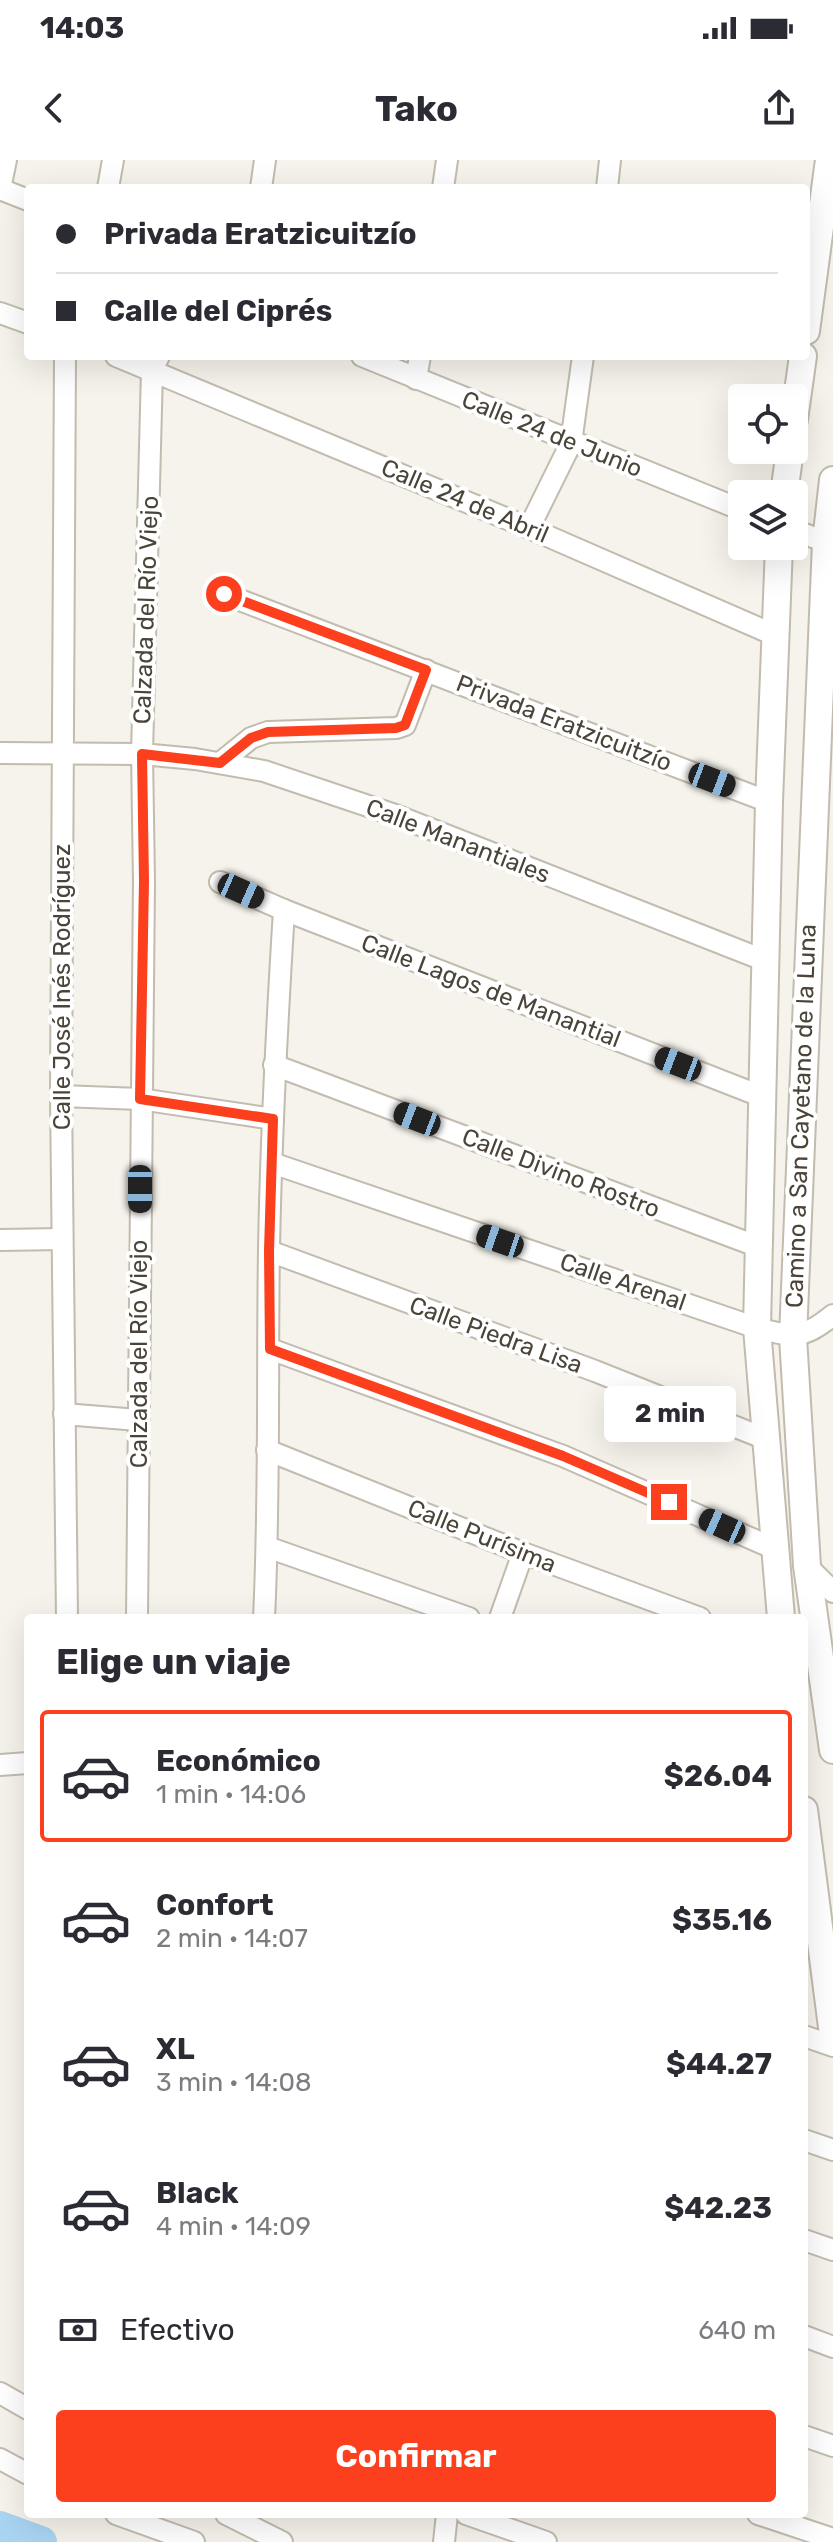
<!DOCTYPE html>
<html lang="es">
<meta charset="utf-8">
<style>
body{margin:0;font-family:Rubik,sans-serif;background:#f7f7f7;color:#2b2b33;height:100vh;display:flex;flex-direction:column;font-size:30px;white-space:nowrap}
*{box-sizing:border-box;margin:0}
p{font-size:26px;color:#7c7c81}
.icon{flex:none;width:44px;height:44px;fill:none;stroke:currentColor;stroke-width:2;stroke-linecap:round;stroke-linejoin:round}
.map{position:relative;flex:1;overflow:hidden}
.sheet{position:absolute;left:24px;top:1454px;width:784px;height:904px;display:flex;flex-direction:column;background:#fff;border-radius:8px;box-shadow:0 8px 32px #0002}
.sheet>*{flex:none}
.hud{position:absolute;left:24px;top:24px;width:786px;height:176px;border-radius:8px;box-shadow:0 8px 32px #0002;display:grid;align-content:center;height:176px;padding:0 32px;background:#fff}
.tools{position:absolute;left:728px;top:224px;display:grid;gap:16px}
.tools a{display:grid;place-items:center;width:80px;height:80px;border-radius:8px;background:#fff;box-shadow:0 8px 32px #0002;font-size:40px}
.end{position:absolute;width:36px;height:36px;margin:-18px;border:10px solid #fc3f1d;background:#fff;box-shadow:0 0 0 4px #fff}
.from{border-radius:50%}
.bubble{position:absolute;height:56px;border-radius:8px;background:#fff;box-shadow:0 8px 32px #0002;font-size:26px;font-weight:700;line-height:56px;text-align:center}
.car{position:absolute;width:24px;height:48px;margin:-24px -12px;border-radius:10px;box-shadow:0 0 6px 2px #0007;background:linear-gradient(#222 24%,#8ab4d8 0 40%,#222 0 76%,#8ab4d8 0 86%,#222 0)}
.hud b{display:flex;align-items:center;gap:28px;height:76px;font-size:30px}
.hud b+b{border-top:2px solid #e1e1e2}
.hud i{width:20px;height:20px;background:#2b2b33}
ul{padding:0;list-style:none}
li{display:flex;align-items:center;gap:24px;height:132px;margin:0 16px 12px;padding:0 16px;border:4px solid transparent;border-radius:8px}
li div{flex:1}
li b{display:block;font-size:30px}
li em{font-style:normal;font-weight:700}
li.selected{border-color:#fc3f1d}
li>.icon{width:72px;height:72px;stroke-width:1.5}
h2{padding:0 32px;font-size:36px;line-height:96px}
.pay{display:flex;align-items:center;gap:20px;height:88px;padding:0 32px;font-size:30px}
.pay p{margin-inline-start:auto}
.primary-button{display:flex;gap:16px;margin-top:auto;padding:16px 32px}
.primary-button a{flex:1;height:92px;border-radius:8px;background:#fc3f1d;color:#fff;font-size:32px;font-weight:700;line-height:92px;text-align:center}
.status{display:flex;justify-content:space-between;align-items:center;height:56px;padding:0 40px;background:#fff;direction:ltr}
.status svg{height:22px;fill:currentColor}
header{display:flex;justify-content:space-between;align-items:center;height:104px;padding:0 32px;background:#fff;font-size:36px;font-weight:700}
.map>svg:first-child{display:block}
</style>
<div class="status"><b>14:03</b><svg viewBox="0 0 49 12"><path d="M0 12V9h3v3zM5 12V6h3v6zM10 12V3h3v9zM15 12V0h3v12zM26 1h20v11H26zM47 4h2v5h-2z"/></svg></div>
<header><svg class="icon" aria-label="back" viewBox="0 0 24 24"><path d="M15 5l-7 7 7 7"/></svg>Tako<svg class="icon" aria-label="share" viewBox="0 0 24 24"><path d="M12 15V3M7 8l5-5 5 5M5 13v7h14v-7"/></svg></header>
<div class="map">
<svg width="833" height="2382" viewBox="0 0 833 2382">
<rect width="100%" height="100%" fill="#f6f3ec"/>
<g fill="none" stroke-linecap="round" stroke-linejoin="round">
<polyline stroke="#a9d4f2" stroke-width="32" points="0,2367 41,2382"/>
<g stroke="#c2bbae" stroke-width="24">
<g id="minor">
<polyline points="108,28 113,0"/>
<polyline points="261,28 265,0"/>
<polyline points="443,28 447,0"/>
<polyline points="607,28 610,0"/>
<polyline points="0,29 28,40"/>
<polyline points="0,29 6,0"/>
<polyline points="0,153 28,163"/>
<polyline points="65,196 61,936 67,1458"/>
<polyline points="116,196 529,368 777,476"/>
<polyline points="362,196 742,350"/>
<polyline points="416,219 420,196"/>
<polyline points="529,368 571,283 583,196"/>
<polyline points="794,370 826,382"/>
<polyline points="224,434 769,642"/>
<polyline points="0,593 142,594 195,599 264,611 395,655 766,801"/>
<polyline points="220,603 251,578 268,572 396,568 405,565 426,510"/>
<polyline points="220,722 284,750 763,937"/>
<polyline points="274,905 759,1087"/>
<polyline points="61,936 140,939 273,959"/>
<path d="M272 1003 757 1168C793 1177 803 1180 833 1155"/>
<polyline points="0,1080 62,1079"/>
<polyline points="269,1091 595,1211 766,1279"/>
<polyline points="270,1189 563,1296 775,1389"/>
<polyline points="64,1254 138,1260"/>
<polyline points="267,1290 523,1393 700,1458"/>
<polyline points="267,1387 469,1458"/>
<polyline points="807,1406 833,1432"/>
<polyline points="137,1458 144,721 142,594 152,210 159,196"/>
<path d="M264 1458C270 1335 267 1212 269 1089 271 976 277 863 284 750"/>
<polyline points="500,1458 523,1393"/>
<polyline points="0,1605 28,1603"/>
<polyline points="804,1876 833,1886"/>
<polyline points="804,1980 833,1990"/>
<polyline points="804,2080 833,2090"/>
<polyline points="804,2176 833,2187"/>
<polyline points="0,2233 28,2249"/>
<polyline points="804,2276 833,2286"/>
<polyline points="0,2299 28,2314"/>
<polyline points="116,2354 194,2382"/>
<polyline points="226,2354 282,2382"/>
<polyline points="466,2354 546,2382"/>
<polyline points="758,2354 833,2379"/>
<polyline points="444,2382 447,2354"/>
</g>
</g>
<g stroke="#c2bbae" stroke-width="30">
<g id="tertiary">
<polyline points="806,171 829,0"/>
<polyline points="794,260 803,196"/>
<polyline points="833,320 826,382 793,1177 807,1406 833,1590"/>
<polyline points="784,334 790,290"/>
<polyline points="779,386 769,642 757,1168 781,1458"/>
<polyline points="804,1650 833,1875"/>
</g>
</g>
<use href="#minor" stroke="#fff" stroke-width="20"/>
<use href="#tertiary" stroke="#fff" stroke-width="26"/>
</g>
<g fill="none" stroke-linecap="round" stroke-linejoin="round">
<polyline stroke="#fc3f1d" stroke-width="10" points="224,434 426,510 405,565 396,568 268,572 251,578 220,603 142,594 144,721 140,939 273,959 269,1091 270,1189 563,1296 669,1342"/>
</g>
<g text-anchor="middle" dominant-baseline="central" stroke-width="8" stroke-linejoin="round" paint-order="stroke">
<g font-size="24" fill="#4b4439" stroke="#fff">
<text transform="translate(552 274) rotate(22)">Calle 24 de Junio</text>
<text transform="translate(465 341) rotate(23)">Calle 24 de Abril</text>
<text transform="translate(146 450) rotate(-88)">Calzada del Río Viejo</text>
<text transform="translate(564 563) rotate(21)">Privada Eratzicuitzío</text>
<text transform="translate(458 681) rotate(21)">Calle Manantiales</text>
<text transform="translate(62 827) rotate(-90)">Calle José Inés Rodríguez</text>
<text transform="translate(491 831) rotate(21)">Calle Lagos de Manantial</text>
<text transform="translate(801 956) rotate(-88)">Camino a San Cayetano de la Luna</text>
<text transform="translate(561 1013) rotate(21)">Calle Divino Rostro</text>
<text transform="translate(623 1122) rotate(19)">Calle Arenal</text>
<text transform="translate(496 1175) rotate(20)">Calle Piedra Lisa</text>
<text transform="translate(139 1194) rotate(-90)">Calzada del Río Viejo</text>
<text transform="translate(482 1376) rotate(22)">Calle Purísima</text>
</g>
</g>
</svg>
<div class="tools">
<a><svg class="icon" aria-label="locate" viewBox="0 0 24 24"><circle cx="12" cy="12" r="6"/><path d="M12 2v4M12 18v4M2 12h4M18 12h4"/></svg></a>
<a><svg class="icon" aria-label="layers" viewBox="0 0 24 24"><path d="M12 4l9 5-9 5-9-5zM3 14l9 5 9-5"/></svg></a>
</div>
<i class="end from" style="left:224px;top:434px"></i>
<i class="end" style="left:669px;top:1342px"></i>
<div class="bubble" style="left:604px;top:1226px;width:132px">2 min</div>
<i class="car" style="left:712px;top:620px;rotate:111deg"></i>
<i class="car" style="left:241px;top:731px;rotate:114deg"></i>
<i class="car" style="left:678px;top:904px;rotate:291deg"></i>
<i class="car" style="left:417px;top:959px;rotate:291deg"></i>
<i class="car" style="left:140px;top:1029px;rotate:180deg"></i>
<i class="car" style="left:500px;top:1081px;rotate:289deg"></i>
<i class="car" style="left:722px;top:1366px;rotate:294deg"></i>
<div class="hud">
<b><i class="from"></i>Privada Eratzicuitzío</b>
<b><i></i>Calle del Ciprés</b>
</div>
<section class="sheet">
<h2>Elige un viaje</h2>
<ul>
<li class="selected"><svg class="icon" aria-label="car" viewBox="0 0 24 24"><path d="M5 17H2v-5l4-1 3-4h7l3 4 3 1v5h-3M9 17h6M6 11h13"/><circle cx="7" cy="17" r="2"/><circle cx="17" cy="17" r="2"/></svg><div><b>Económico</b><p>1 min · 14:06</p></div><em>$26.04</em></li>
<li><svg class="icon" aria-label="car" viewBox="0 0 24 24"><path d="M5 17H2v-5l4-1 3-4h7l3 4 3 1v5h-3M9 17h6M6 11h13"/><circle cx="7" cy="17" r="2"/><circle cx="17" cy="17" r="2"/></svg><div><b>Confort</b><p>2 min · 14:07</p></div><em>$35.16</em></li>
<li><svg class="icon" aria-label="car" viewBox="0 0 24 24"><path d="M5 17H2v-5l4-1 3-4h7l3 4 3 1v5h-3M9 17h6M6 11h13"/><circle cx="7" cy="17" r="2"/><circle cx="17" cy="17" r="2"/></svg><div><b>XL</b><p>3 min · 14:08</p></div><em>$44.27</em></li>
<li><svg class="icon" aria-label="car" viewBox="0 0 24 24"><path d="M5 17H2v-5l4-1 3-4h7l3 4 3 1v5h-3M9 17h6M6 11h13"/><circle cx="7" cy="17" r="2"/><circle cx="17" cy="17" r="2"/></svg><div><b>Black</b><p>4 min · 14:09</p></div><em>$42.23</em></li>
</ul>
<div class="pay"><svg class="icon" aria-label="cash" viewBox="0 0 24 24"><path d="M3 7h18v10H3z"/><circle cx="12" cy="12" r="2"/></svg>Efectivo<p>640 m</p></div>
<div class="primary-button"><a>Confirmar</a></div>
</section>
</div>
